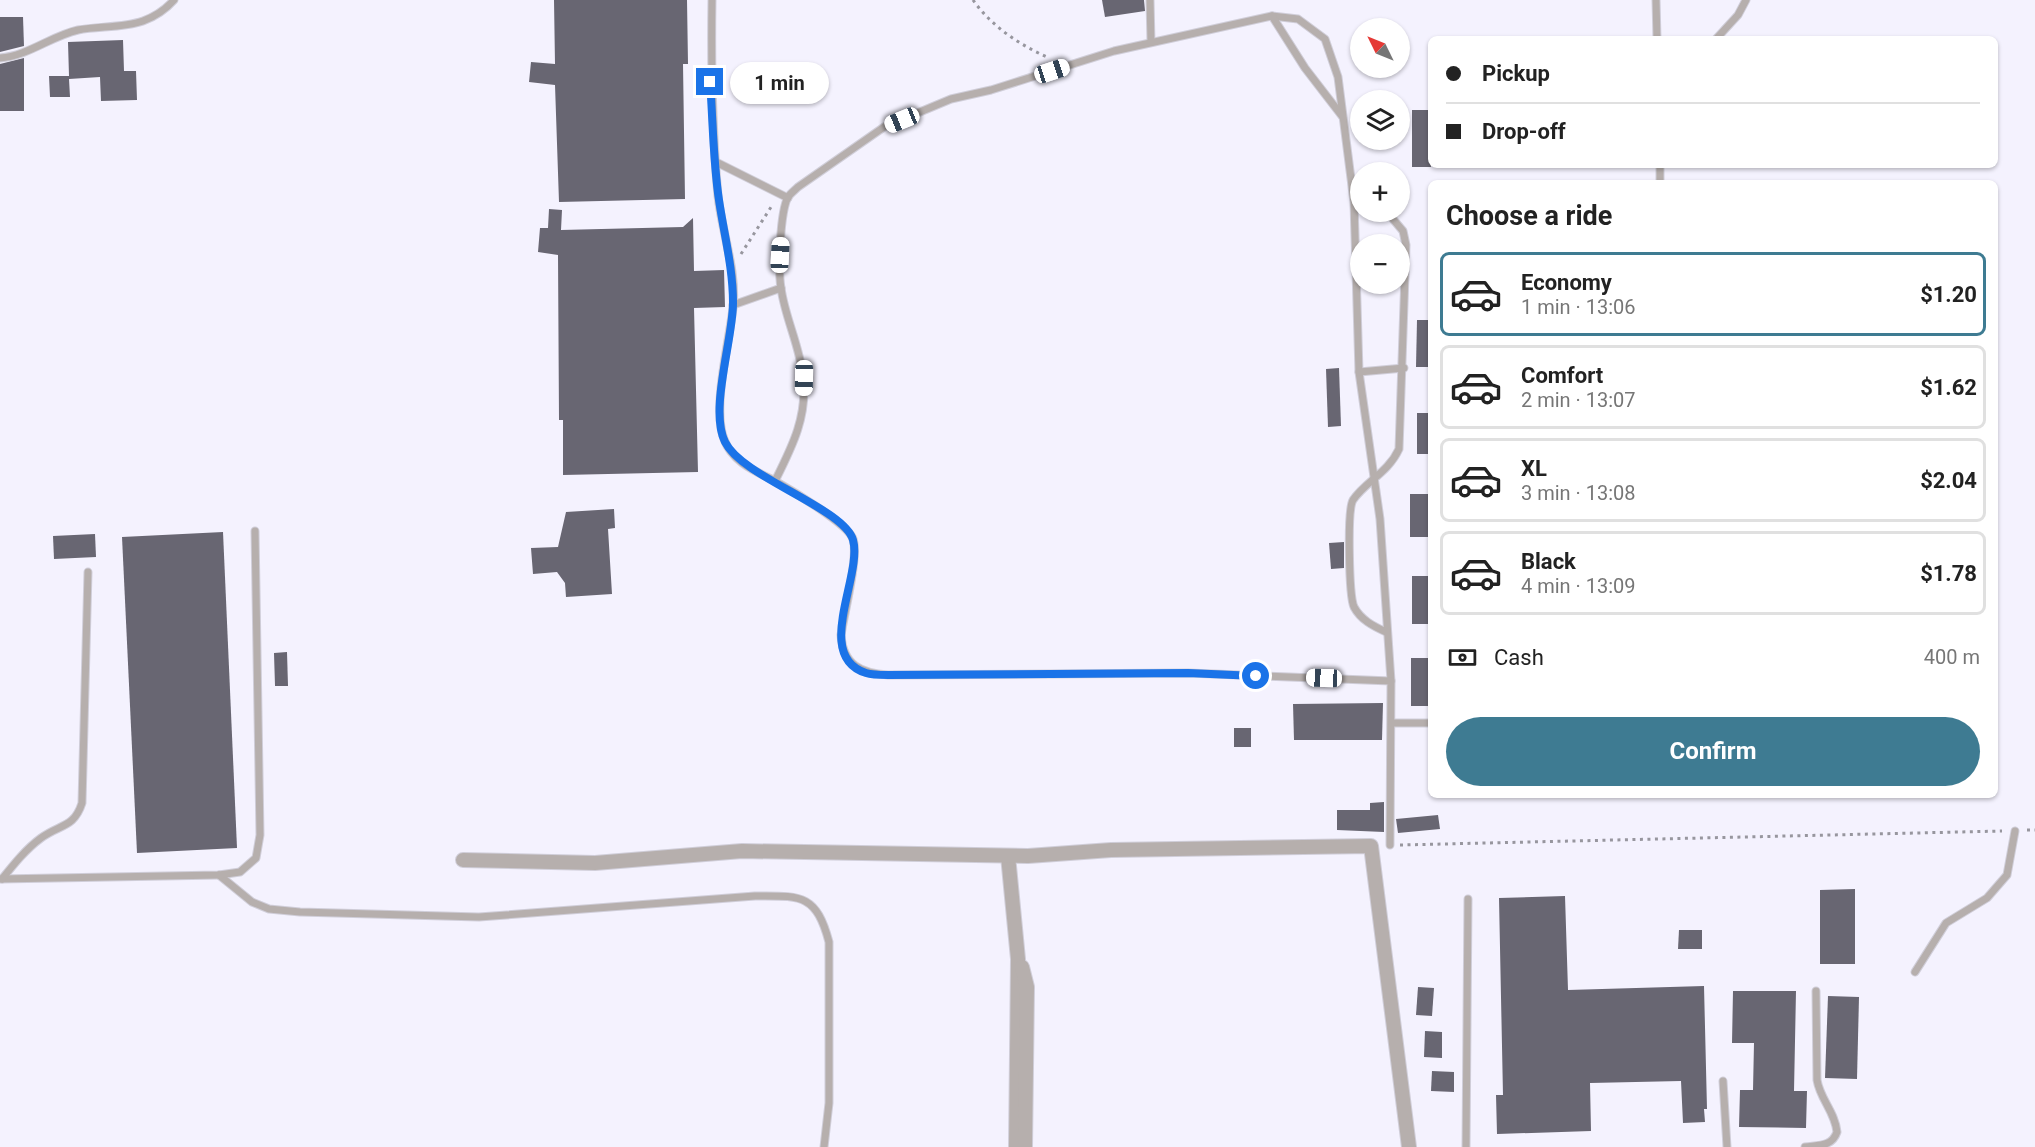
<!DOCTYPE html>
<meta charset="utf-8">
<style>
body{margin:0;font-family:Roboto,sans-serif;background:#f2f2f2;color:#222;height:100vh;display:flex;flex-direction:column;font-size:22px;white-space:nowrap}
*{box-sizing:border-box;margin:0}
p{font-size:20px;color:#767676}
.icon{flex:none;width:33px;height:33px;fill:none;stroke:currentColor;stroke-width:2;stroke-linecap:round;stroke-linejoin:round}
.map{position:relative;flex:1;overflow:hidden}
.sheet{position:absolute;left:1428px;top:180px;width:570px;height:618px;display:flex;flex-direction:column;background:#fff;border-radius:9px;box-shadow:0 2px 4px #0004}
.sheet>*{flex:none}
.top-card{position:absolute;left:1428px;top:36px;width:570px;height:132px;border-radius:9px;box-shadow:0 2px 4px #0004;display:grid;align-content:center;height:132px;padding:0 18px;background:#fff}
.needle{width:39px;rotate:313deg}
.buttons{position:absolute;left:1350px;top:18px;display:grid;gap:12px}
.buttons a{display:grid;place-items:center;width:60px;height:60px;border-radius:50%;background:#fff;box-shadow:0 2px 4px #0004;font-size:30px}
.end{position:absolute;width:27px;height:27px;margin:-14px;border:8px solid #1a73e8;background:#fff;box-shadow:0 0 0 3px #fff}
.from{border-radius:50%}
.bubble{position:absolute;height:42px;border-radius:21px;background:#fff;box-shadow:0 2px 4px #0004;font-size:20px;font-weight:700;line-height:42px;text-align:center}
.car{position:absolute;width:18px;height:36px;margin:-18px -9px;border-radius:8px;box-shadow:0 0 4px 2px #0007;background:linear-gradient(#fff 24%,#345 0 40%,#fff 0 76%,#345 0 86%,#fff 0)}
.top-card b{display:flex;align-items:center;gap:21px;height:57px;font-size:22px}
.top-card b+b{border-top:2px solid #e0e0e0}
.top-card i{width:15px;height:15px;background:#222}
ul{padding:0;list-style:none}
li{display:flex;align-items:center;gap:18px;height:84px;margin:0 12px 9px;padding:0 6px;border:3px solid #e0e0e0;border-radius:9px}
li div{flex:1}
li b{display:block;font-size:22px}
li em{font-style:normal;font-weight:700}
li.current{border-color:#3e7b92}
li>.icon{width:54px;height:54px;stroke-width:1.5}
h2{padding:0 18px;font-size:27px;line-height:72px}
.pay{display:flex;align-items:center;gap:15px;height:66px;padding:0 18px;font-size:22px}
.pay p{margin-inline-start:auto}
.cta{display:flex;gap:12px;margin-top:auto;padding:12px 18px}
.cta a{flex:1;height:69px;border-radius:36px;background:#3e7b92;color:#fff;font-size:24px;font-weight:700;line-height:69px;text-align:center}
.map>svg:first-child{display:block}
</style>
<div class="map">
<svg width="2035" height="1147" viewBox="0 0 2035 1147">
<rect width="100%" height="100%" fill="#f4f2fe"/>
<g fill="#686672">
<polygon points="554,0 687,0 688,64 683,64 685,199 559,202 555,85 529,82 531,62 555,64"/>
<polygon points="1102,0 1144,0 1145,11 1105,17"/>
<polygon points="0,17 23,17 24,46 0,52"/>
<polygon points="123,40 124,71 136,71 137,100 101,101 100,77 69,79 70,97 50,97 49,76 69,76 68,42"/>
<polygon points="24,58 24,111 0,111 0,64"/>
<rect x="1412" y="110" width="19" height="57"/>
<polygon points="549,209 562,210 561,230 683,227 693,218 694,271 724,270 725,307 694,308 698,472 563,475 563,420 559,420 558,255 538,252 540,228 548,228"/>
<polygon points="1417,320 1431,320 1431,367 1416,367"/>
<polygon points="1339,368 1341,426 1328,427 1326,369"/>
<rect x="1417" y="413" width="14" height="41"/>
<rect x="1410" y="494" width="21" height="43"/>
<polygon points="614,509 615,528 608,529 612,594 566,597 565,583 557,572 533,574 531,548 558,547 566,512"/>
<polygon points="223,532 237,848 137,853 122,537"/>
<polygon points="95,534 96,557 54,559 53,536"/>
<polygon points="1344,542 1344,568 1331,569 1329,543"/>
<rect x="1412" y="576" width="19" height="48"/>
<polygon points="287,652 288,686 275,686 274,653"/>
<rect x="1411" y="658" width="20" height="48"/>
<polygon points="1383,703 1382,740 1294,740 1293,704"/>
<rect x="1234" y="728" width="17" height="19"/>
<polygon points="1384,802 1384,832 1337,830 1337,810 1370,810 1370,803"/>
<polygon points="1438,815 1440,829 1398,833 1396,819"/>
<polygon points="1855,889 1855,964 1820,964 1820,890"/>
<polygon points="1565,896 1568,990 1704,986 1707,1109 1704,1109 1705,1122 1683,1123 1681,1081 1590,1083 1591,1131 1497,1134 1496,1095 1503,1095 1499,898"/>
<polygon points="1679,930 1702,930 1702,949 1678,949"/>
<polygon points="1418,987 1434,988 1432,1016 1416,1015"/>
<polygon points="1733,991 1796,991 1794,1091 1807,1091 1806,1128 1739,1127 1740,1090 1753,1090 1754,1043 1732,1043"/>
<polygon points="1828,996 1859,997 1857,1079 1825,1078"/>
<polygon points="1425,1031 1442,1032 1442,1058 1424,1057"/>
<polygon points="1432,1071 1454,1072 1454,1092 1431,1091"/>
</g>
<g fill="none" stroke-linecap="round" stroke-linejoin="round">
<g stroke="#d0ced9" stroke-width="9">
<g id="service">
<path d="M712 0C711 66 712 130 718 196 722 233 737 270 733 308 729 342 712 408 724 439 732 462 755 471 775 481 792 447 808 416 803 377 800 346 785 318 781 288 778 270 780 212 788 197 790 194 795 190 798 187L884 127 951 99 991 90 1114 51 1272 16 1298 19 1325 39 1338 77 1354 202 1359 372 1380 519 1391 681"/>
<polyline points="1150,0 1151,42"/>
<polyline points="1656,0 1657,39"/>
<polyline points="1272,16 1305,68 1342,116"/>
<polyline points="1716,39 1738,15 1746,0"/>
<path d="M0 58C28 56 51 36 78 30 99 26 123 28 143 21 154 17 166 9 174 0"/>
<polyline points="716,162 788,198"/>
<polyline points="1660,183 1660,165"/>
<polyline points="733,305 781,288"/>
<polyline points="1359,372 1404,368"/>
<path d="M775 481C791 490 848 524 853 539 859 556 844 614 841 635 843 665 861 673 888 675L1188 673 1391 681 1390 845"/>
<path d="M1386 632C1373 626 1361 620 1354 607 1349 596 1347 510 1353 500 1366 481 1388 473 1399 449L1406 245 1403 231 1387 212"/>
<polyline points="1392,723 1431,723"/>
<path d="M219 875 252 902 269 909 300 912 479 917 755 896C800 896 816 893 829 942V1103L824 1147"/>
<polyline points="0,879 219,875 240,872 256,858 260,835 255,531"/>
<path d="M2 879C14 864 26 849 41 838 60 824 74 828 82 803L88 572"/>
<polyline points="1915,972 1946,923 1987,898 2007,875 2015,831"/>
<polyline points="1723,1081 1727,1147"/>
<polyline points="1466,1147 1468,899"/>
<path d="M1805 1147C1818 1145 1832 1147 1837 1132 1835 1112 1820 1099 1817 1080L1816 991"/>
</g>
</g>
<g stroke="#d0ced9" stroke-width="16">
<g id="minor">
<polyline points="1008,856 1018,959 1016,1147"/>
<polyline points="463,860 595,863 742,851 1028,856 1111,850 1371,846 1409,1147"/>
<polyline points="1022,967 1027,987 1025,1147"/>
</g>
</g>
<g stroke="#97969e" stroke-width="3" stroke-dasharray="3 4.5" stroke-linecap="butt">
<path d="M973 0C992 27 1020 45 1049 58"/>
<polyline points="741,254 773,204"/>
<polyline points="2027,830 2035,830"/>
<polyline points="1400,845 2002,831"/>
</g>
<use href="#service" stroke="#b6afad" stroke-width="7"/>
<use href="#minor" stroke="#b6afad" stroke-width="14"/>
</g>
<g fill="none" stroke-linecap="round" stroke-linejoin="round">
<path stroke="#1a73e8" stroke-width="8" d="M710 82C713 121 713 161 719 200 724 234 733 268 733 303 733 340 709 410 725 442 743 478 844 508 853 540 863 575 813 656 866 673 872 675 881 675 888 675L1188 673 1256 676"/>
</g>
</svg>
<div class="buttons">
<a><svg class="needle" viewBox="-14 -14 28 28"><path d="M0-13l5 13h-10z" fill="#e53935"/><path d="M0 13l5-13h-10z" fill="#767676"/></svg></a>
<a><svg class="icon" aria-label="layers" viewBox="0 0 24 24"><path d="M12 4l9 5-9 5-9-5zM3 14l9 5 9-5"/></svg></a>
<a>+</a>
<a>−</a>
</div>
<i class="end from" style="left:1256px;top:676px"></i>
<i class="end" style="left:710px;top:82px"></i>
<div class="bubble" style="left:730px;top:62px;width:99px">1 min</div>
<i class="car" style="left:1052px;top:71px;rotate:72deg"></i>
<i class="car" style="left:902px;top:120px;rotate:248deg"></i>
<i class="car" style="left:780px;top:255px;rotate:3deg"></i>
<i class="car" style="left:804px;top:378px;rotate:181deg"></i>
<i class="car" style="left:1324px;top:678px;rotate:272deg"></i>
<div class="top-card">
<b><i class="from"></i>Pickup</b>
<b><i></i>Drop-off</b>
</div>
<section class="sheet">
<h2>Choose a ride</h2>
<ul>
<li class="current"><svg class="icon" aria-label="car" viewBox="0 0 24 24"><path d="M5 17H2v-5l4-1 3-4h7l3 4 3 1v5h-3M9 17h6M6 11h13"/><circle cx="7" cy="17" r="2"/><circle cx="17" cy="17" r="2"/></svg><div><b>Economy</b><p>1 min · 13:06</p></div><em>$1.20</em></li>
<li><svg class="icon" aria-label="car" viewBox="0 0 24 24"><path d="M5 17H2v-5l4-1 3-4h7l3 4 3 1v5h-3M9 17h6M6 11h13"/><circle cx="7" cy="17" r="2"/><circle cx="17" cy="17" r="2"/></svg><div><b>Comfort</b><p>2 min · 13:07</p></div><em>$1.62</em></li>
<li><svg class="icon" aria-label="car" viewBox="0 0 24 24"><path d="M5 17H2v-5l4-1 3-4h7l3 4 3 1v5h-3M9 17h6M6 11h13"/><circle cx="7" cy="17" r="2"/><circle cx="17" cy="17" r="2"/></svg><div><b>XL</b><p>3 min · 13:08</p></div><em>$2.04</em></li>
<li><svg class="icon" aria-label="car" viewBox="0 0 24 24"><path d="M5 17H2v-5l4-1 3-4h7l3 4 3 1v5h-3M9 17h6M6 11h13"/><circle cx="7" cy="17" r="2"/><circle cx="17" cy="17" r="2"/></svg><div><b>Black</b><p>4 min · 13:09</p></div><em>$1.78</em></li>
</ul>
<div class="pay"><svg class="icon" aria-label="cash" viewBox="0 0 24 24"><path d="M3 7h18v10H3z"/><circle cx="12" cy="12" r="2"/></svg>Cash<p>400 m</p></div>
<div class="cta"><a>Confirm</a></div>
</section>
</div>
